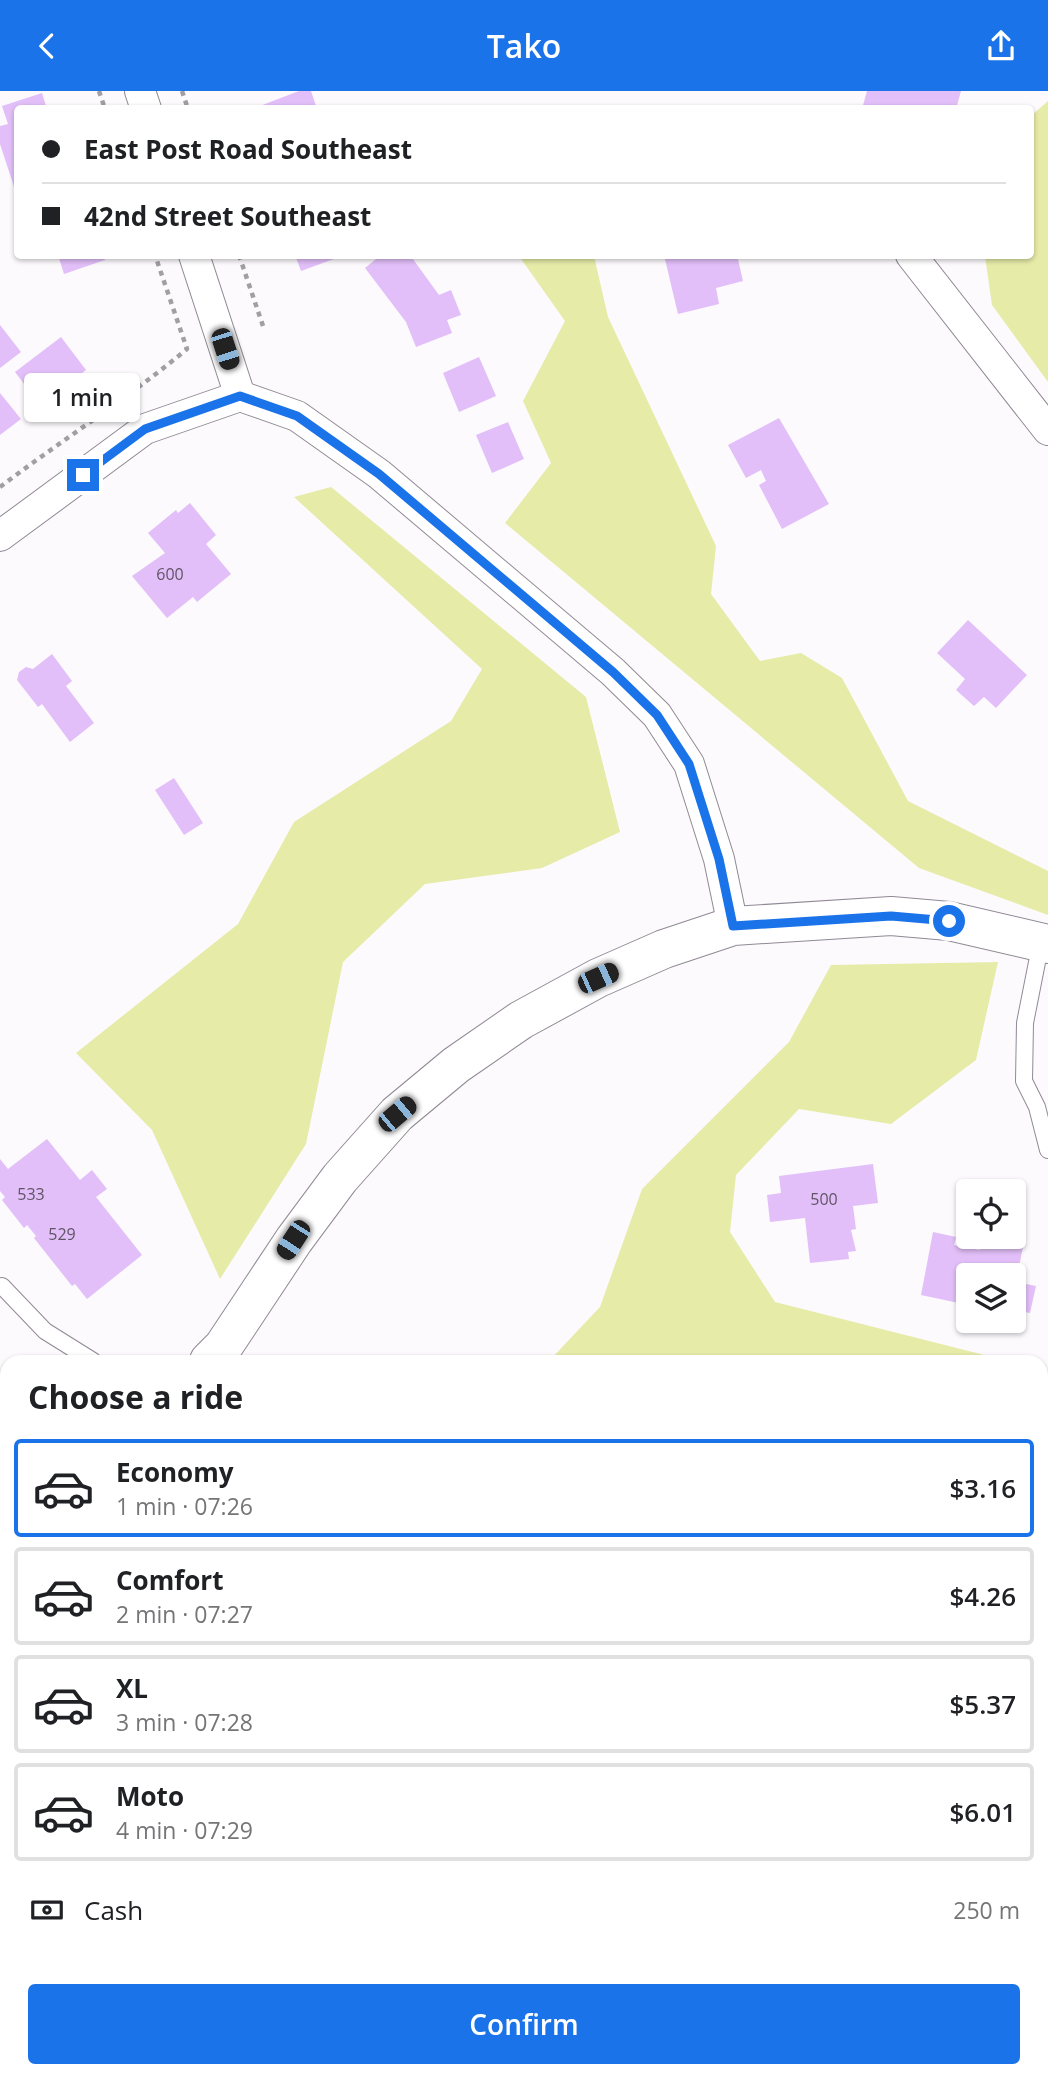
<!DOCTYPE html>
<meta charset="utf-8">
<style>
body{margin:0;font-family:"Open Sans",sans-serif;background:#f2f2f2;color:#202124;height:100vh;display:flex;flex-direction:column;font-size:26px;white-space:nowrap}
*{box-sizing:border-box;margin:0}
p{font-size:23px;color:#757577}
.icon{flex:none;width:38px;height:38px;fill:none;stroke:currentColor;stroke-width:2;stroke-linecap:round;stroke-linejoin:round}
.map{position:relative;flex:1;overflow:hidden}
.sheet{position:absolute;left:0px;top:1264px;width:1048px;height:723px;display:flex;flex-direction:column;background:#fff;border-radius:21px 21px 0 0;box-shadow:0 2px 5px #0004}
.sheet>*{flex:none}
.banner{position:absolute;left:14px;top:14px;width:1020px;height:154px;border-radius:7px;box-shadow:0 2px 5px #0004;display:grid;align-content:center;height:154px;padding:0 28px;background:#fff}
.buttons{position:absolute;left:956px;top:1088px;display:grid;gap:14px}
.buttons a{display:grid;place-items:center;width:70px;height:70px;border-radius:7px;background:#fff;box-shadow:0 2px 5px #0004;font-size:35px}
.end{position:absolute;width:32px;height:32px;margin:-16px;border:9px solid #1a73e8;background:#fff;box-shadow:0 0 0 4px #fff}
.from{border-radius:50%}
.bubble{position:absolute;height:49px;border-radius:7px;background:#fff;box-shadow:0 2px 5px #0004;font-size:23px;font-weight:600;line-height:49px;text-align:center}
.car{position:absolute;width:21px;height:42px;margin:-21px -10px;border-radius:9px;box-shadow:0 0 5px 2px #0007;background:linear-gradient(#222 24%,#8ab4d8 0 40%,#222 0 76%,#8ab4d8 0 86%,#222 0)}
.banner b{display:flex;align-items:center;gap:24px;height:66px;font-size:26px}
.banner b+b{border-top:2px solid #e0e0e0}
.banner i{width:18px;height:18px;background:#202124}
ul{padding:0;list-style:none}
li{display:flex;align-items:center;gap:21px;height:98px;margin:0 14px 10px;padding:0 14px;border:4px solid #e0e0e0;border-radius:7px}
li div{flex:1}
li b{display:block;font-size:26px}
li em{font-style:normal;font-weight:600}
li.on{border-color:#1a73e8}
li>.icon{width:63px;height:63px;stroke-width:1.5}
h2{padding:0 28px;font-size:32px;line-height:84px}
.pay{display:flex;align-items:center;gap:18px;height:77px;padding:0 28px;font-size:26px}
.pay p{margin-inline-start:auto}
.action{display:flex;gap:14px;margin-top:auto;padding:14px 28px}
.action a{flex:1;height:80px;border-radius:7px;background:#1a73e8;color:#fff;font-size:28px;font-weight:600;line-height:80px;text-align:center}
header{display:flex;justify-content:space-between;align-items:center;height:91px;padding:0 28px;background:#1a73e8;color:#fff;font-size:32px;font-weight:600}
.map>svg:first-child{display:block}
</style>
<header><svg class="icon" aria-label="back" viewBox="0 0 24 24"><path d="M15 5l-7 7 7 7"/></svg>Tako<svg class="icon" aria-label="share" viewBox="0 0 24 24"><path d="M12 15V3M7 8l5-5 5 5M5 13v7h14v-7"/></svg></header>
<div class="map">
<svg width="1048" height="1986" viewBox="0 0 1048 1986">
<rect width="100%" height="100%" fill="#fcfafd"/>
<g fill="#e6eba8">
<polygon points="1048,10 1048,291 992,214 985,165 1031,164 1031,25"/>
<polygon points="519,165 594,165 608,226 716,455 711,503 760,570 801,562 842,587 908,710 1048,780 1048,824 919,777 505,432 551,372 523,310 565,230"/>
<polygon points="331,396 586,606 620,741 542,777 425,793 343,871 306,1053 220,1188 152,1039 76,962 238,833 294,731 451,630 482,578 294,406"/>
<polygon points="998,871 976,969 891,1033 799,1018 736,1084 730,1141 775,1211 1008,1270 549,1270 600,1216 642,1098 789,951 831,874"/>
<polygon points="1041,1304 1048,1331 1048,1504 1041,1504"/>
<polygon points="7,1525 7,1601 0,1613 7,1623 7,1887 5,1812 0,1810 0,1529"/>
<polygon points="1041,1650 1048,1661 1048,1832 1041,1827"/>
<polygon points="9,1979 297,1979 300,1982 304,1979 378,1979 376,1986 10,1986"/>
</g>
<g fill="#e2bff8">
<polygon points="299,0 311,0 317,18 252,18"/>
<polygon points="867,0 961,0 956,18 862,18"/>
<polygon points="42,2 47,18 18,18 17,105 0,53 0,35 8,33 2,15"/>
<polygon points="58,164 104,164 105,169 64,183"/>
<polygon points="295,164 342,164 342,165 301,180"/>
<polygon points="381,164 410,164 439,204 451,199 461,224 447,229 452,242 416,256 406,231 365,177"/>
<polygon points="664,164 737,164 743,190 716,197 719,213 678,223"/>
<polygon points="0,234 21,261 0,277"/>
<polygon points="61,246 86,279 40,314 15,281"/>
<polygon points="479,266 496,305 459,321 443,282"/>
<polygon points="0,302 21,328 0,344"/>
<polygon points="779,327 829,413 782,438 759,394 766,390 761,379 746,387 728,354"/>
<polygon points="508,331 524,368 492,382 476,344"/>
<polygon points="190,412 216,444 206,453 231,483 197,511 193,506 167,527 132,485 165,462 148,442 176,419 178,422"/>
<polygon points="968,529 1027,584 996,617 984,606 974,615 956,599 965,588 937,562"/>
<polygon points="52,563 72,590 66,595 94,632 70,651 42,613 38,616 17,589 19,581 26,576 33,578"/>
<polygon points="174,687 203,732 184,744 155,699"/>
<polygon points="47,1048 80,1089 92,1079 107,1098 96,1106 142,1164 87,1208 75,1193 72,1195 34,1147 36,1145 27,1134 24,1137 2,1109 5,1106 0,1100 0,1068 8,1078"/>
<polygon points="873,1073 878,1112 853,1115 856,1138 851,1139 856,1160 848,1161 849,1168 810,1172 805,1127 770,1131 767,1104 781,1102 779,1085"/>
<polygon points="933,1141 956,1146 954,1154 980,1159 982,1146 1013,1146 1013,1143 1025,1146 1016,1191 1036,1195 1030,1222 1013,1219 1013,1185 968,1185 968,1214 921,1204"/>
<polygon points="1041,1862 1048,1863 1048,1898 1041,1897"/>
<polygon points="450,1979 520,1979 520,1980 514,1982 515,1986 451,1986"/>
</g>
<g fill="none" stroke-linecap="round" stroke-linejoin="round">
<g stroke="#918996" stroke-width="18">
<g id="service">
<polyline points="1041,851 1025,932 1024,990 1037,1016 1048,1059"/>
<polyline points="2,1195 45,1240 93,1270"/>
</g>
</g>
<g stroke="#918996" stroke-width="32">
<g id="minor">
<polyline points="140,0 146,18"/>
<polyline points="194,164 240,305"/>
<polyline points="911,164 1048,339"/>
<polyline points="240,305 297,325 379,383 613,581 657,624 689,673 719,768 733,835"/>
<polyline points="0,445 145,338 240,305"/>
<polyline points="987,1979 1026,1986"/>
<polyline points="635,1986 637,1979"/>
</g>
</g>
<g stroke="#918996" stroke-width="40">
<g id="secondary">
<polyline points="209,1270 223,1256 294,1149 340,1087 397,1023 456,974 521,929 598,887 664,858 733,835 891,825 949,830 1048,853"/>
<polyline points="0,1445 7,1439"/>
</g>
</g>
<g stroke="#a29fa4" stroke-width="4.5" stroke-dasharray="5 5" stroke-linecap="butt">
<polyline points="99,0 105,18"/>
<polyline points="182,0 188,18"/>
<polyline points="239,164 264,238"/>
<path d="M0 396C62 349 127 308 187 258L155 164"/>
</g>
<use href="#service" stroke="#fff" stroke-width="16"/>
<use href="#minor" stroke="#fff" stroke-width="30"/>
<use href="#secondary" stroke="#fff" stroke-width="38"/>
</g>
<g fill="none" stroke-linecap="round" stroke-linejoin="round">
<polyline stroke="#1a73e8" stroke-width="9" points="83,384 145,338 240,305 297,325 379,383 613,581 657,624 689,673 719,768 733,835 891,825 949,830"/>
</g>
<g text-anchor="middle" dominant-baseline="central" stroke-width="7" stroke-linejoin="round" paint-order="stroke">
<g font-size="16" fill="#605466">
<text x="170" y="483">600</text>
<text x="31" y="1103">533</text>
<text x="824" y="1108">500</text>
<text x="62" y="1143">529</text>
</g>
</g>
</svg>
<div class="buttons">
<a><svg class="icon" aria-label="locate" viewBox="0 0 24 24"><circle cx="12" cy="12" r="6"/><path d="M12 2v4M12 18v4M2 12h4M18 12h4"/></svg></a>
<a><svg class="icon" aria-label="layers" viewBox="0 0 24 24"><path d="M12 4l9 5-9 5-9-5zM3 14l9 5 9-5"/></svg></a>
</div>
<i class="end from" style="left:949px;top:830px"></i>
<i class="end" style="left:83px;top:384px"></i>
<div class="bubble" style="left:24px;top:282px;width:116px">1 min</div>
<i class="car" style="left:225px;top:258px;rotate:162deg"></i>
<i class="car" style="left:598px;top:887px;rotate:66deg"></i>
<i class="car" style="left:397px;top:1023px;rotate:50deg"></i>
<i class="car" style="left:293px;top:1149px;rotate:213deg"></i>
<div class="banner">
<b><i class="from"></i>East Post Road Southeast</b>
<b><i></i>42nd Street Southeast</b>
</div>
<section class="sheet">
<h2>Choose a ride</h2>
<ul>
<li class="on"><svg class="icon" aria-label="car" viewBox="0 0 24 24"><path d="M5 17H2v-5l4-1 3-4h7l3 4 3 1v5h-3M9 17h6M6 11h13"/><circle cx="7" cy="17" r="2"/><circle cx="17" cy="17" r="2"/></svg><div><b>Economy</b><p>1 min · 07:26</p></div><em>$3.16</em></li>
<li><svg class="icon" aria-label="car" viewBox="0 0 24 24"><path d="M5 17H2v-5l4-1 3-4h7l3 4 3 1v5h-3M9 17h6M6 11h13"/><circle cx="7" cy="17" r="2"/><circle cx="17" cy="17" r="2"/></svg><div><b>Comfort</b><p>2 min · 07:27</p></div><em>$4.26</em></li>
<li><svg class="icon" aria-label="car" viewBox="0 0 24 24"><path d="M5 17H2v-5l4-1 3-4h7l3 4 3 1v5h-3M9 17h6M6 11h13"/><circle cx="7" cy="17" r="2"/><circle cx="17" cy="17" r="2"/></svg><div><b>XL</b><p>3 min · 07:28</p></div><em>$5.37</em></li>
<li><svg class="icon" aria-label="car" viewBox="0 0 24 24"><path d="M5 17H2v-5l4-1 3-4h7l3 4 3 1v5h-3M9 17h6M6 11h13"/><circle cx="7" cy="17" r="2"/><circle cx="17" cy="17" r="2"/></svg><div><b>Moto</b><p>4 min · 07:29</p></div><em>$6.01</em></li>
</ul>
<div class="pay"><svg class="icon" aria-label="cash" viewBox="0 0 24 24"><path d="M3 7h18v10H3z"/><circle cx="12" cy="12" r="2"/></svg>Cash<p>250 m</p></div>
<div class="action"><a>Confirm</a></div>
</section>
</div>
